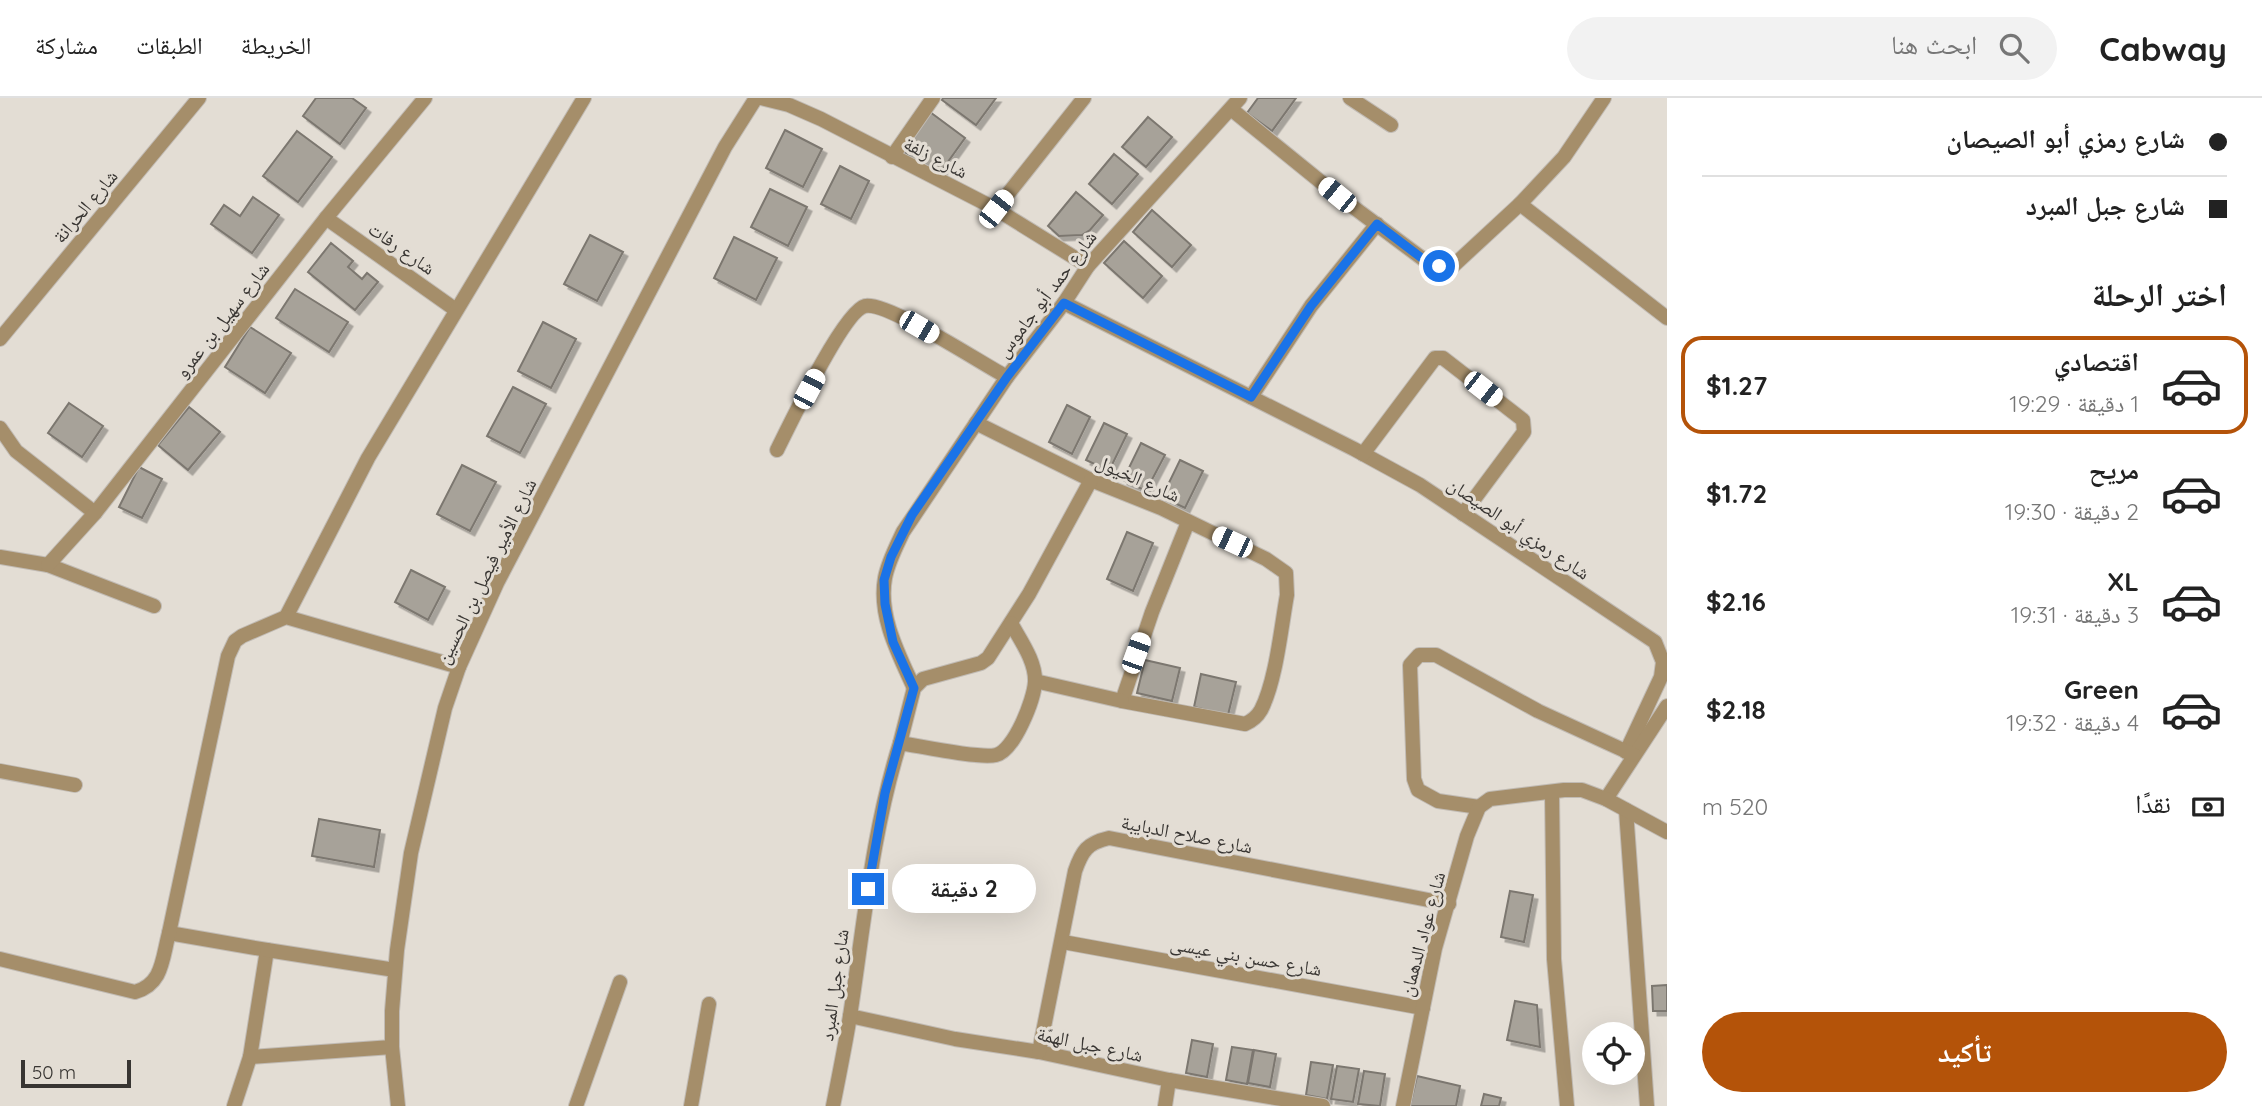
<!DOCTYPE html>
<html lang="ar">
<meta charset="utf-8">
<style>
body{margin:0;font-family:Quicksand,"Noto Naskh Arabic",sans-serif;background:#f2f2f2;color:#222;direction:rtl;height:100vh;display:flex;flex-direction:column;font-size:26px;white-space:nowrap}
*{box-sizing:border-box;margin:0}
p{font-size:23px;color:#767676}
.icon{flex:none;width:38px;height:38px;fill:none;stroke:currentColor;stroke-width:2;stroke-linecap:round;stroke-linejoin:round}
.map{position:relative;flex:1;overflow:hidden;direction:ltr}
.details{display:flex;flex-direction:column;background:#fff;width:595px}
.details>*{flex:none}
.top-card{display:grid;align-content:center;height:154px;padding:0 35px;background:#fff}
.tools{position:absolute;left:1582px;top:924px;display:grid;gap:14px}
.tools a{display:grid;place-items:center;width:63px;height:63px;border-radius:50%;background:#fff;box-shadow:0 7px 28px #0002;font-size:35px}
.scale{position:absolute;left:21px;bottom:18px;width:110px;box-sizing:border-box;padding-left:7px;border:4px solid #383532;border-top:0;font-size:19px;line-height:24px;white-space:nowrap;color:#383532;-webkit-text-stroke:5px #e3ddd4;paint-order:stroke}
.end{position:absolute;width:32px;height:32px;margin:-16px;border:9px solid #1a73e8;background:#fff;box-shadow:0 0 0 4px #fff}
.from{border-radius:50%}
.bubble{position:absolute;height:49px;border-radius:24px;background:#fff;box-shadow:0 7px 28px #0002;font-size:23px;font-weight:700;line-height:49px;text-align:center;direction:rtl}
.car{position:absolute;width:21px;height:42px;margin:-21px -10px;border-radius:9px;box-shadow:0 0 5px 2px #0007;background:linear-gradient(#fff 24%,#345 0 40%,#fff 0 76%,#345 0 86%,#fff 0)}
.top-card b{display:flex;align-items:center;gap:24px;height:66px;font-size:26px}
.top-card b+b{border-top:2px solid #e0e0e0}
.top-card i{width:18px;height:18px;background:#222}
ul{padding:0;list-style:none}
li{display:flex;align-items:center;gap:21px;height:98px;margin:0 14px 10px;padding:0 21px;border:4px solid transparent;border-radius:21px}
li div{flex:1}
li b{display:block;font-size:26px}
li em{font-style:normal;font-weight:700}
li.selected{border-color:#b45309}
li>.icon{width:63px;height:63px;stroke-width:1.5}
h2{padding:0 35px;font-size:32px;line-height:84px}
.pay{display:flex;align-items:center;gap:18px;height:77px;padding:0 35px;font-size:26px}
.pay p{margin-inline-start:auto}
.action{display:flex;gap:14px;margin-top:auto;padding:14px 35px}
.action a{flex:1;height:80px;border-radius:42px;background:#b45309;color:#fff;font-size:28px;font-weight:700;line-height:80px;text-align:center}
header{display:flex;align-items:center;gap:42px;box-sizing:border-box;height:98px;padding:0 35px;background:#fff;border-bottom:2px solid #e0e0e0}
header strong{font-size:33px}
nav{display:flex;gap:38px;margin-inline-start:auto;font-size:24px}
.search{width:490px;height:63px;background:#f2f2f2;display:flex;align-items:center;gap:18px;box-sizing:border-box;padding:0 24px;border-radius:38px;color:#767676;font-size:26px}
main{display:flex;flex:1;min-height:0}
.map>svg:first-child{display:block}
</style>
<header>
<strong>Cabway</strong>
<div class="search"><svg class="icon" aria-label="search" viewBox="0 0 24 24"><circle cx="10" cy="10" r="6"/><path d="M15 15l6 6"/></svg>ابحث هنا</div>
<nav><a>الخريطة</a><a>الطبقات</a><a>مشاركة</a></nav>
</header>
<main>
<section class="details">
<div class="top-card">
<b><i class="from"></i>شارع رمزي أبو الصيصان</b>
<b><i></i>شارع جبل المبرد</b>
</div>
<h2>اختر الرحلة</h2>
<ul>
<li class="selected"><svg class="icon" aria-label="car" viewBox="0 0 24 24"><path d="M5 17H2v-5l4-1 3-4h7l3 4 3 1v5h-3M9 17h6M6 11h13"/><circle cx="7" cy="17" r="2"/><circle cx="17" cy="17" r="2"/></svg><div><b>اقتصادي</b><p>1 دقيقة · 19:29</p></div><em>$1.27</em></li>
<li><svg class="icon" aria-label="car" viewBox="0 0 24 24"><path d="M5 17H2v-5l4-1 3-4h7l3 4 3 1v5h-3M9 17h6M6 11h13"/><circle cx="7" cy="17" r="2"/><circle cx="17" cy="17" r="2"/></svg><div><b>مريح</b><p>2 دقيقة · 19:30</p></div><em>$1.72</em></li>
<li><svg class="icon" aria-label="car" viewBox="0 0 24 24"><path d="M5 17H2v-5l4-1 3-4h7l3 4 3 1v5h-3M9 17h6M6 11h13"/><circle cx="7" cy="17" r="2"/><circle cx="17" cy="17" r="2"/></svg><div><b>XL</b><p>3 دقيقة · 19:31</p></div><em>$2.16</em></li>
<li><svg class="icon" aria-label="car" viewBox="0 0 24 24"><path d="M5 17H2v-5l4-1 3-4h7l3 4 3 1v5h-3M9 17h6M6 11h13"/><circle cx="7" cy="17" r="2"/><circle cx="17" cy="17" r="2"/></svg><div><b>Green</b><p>4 دقيقة · 19:32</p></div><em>$2.18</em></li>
</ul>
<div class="pay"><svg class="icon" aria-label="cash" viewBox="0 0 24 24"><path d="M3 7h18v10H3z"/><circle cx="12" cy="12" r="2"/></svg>نقدًا<p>520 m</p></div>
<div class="action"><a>تأكيد</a></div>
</section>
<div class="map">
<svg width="1667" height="1008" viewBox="0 0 1667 1008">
<defs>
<filter id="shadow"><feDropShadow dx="4.5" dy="4.5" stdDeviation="0" flood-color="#0004"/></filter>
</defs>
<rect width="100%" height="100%" fill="#e3ddd4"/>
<g fill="#a7a299" stroke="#7c776f" stroke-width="2" filter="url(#shadow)">
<polygon points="316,0 352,0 366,10 340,46 303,18"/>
<polygon points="943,0 996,0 976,27 942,2"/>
<polygon points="1258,0 1296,0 1272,33 1247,15"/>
<polygon points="930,14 965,40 937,79 902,53"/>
<polygon points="1148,19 1172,39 1146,69 1122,49"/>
<polygon points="785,32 822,51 803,89 766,70"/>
<polygon points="297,33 332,59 298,104 263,78"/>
<polygon points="1114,56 1138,76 1112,106 1089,86"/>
<polygon points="840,68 869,83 851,121 821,106"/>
<polygon points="770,91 807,109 788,148 751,129"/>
<polygon points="1076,94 1103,117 1090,132 1082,137 1059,138 1048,128"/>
<polygon points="253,99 279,117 252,155 211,126 224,107 240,118"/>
<polygon points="1152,112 1191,147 1172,169 1133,134"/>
<polygon points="590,137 623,154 597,203 564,186"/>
<polygon points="734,139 777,160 756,202 714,180"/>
<polygon points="1124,143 1162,178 1143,200 1104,165"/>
<polygon points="331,145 353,163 348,169 362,181 367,175 378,184 355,212 308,174"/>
<polygon points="295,191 348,224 329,254 276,220"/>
<polygon points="543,224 576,241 551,290 518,273"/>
<polygon points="250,229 291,255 265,295 225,269"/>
<polygon points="513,289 546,306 520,355 487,338"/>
<polygon points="69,305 103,328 82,359 48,335"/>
<polygon points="1067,307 1090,319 1072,356 1049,344"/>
<polygon points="189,309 220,334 188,372 158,347"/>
<polygon points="1104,325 1127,336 1109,373 1086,362"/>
<polygon points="1141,345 1165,357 1146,393 1123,382"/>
<polygon points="1180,362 1203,373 1185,410 1162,399"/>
<polygon points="462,367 496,384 470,433 437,416"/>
<polygon points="139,369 162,381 142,420 119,409"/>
<polygon points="1127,434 1153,445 1133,493 1107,481"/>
<polygon points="411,472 445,489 428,522 395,504"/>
<polygon points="1145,562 1180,570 1172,603 1137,595"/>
<polygon points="1201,576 1236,584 1228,617 1194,609"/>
<polygon points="319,721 380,732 374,769 312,758"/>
<polygon points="1510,793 1533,797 1524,844 1501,839"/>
<polygon points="1667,887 1667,913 1653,913 1652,888"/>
<polygon points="1515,903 1537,907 1540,949 1507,942"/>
<polygon points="1192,942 1213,946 1207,979 1186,975"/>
<polygon points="1232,949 1253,952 1247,986 1226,982"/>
<polygon points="1254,952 1276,956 1270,989 1248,985"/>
<polygon points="1311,964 1333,967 1327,1001 1306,997"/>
<polygon points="1337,968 1359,971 1353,1004 1331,1001"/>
<polygon points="1364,973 1385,976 1380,1008 1358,1006"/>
<polygon points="1417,978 1460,988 1456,1008 1410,1008"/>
<polygon points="1484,996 1501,1000 1499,1008 1481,1008"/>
</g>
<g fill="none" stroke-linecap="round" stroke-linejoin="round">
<g stroke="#c1bbb4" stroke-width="16">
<g id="minor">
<polyline points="761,0 789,7 821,21 996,111 1088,168"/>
<polyline points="1350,0 1391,27"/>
<polyline points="1231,11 1337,97 1423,161 1439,168 1453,168 1520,106 1564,59 1604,0"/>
<polyline points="892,59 933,0"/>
<polyline points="1520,106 1667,220"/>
<polyline points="996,111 1084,0"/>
<polyline points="326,120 456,212"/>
<polyline points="1064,205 1354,351 1420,387 1655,544 1663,564 1661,579 1626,654"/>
<polyline points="0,241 199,0"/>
<polyline points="1251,299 1311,208 1377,126"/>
<path d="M976 325 1091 382 1161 410 1266 461 1286 475 1287 497C1281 530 1276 583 1261 612 1257 619 1252 623 1245 626L1122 603 1152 514 1188 424"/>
<polyline points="0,330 16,353 95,415"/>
<path d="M777 352C789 328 844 213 865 208 887 203 982 266 1007 279"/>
<polyline points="1363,356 1435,260 1443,260 1523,322 1524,334 1463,416"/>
<polyline points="0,459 48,467 154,508"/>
<polyline points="48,467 95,415 326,120 425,0"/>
<polyline points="286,519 368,360 584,0"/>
<polyline points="1035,583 1122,603"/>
<path d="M914 590C899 557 878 518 885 480 888 464 896 449 903 434L1007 279 1064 205 1088 168 1240 0"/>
<polyline points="900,645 914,590 923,581 981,565 988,560 1029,496 1091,382"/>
<polyline points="0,673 75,687"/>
<polyline points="1552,694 1554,861 1567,1008"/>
<polyline points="1606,701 1667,608"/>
<polyline points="1479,709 1438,703 1418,692 1414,681 1410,567 1419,557 1436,557 1538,613 1634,657"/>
<polyline points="1626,712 1647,1008"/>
<polyline points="169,835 267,852 250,959 234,1008"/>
<polyline points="1063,844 1423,910"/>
<polyline points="267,852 395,872"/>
<path d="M0 861 135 894C163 886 162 861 169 835L228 558 235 543 242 538 286 519 459 569"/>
<polyline points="850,918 955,941 1039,954 1169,982 1323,1008"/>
<path d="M1039 954 1075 773C1082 753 1087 745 1109 740L1449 806"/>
<polyline points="250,959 392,949"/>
<polyline points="576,1008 620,884"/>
<polyline points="691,1008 709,906"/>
<path d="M833 1008C839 978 845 948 850 918 864 827 872 734 900 645 920 648 979 661 996 657 1014 653 1034 602 1035 584 1036 563 1020 542 1011 525"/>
<polyline points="1165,1008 1169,982"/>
<polyline points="1403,1008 1435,850 1467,738 1479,709 1490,701 1564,692 1582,692 1606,701 1667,734"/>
</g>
</g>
<g stroke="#c1bbb4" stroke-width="16">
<polyline id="tertiary" points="398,1008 392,949 392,913 397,852 411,755 445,610 459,569 497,485 725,49 756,0"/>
</g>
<use href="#minor" stroke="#a58e6a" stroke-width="14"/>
<use href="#tertiary" stroke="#a58e6a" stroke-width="14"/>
</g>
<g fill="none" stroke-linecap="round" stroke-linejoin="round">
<polyline stroke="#1a73e8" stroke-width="9" points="868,791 885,695 914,590 893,544 885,506 884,482 891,459 912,417 1007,279 1064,205 1251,299 1311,208 1377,126 1423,161 1439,168"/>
</g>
<g text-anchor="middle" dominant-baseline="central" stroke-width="6" stroke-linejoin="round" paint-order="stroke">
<g font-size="19" fill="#383532" stroke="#e3ddd4">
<text transform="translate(936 59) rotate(27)">شارع زلفة</text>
<text transform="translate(85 108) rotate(-50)">شارع الحرانة</text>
<text transform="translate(402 150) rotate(35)">شارع رفات</text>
<text transform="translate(1046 196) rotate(-53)">شارع حمد أبو جاموس</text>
<text transform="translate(222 222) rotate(-52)">شارع سهيل بن عمرو</text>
<text transform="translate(1138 380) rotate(24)">شارع الخيول</text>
<text transform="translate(1519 430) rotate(34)">شارع رمزي أبو الصيصان</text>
<text transform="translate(486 473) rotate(-64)">شارع الأمير فيصل بن الحسين</text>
<text transform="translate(1187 736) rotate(11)">شارع صلاح الدبايبة</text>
<text transform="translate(1422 836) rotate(-75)">شارع عواد الدهمان</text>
<text transform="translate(1246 858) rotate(10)">شارع حسن بني عيسى</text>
<text transform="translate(834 887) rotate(-82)">شارع جبل المبرد</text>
<text transform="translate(1090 946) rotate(12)">شارع جبل الهمّة</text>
</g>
</g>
</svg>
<div class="tools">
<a><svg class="icon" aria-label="locate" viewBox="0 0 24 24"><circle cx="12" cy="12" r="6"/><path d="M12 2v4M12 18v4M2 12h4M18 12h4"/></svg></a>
</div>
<div class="scale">50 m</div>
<i class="end from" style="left:1439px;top:168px"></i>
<i class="end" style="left:868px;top:791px"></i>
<div class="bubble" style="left:892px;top:766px;width:144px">2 دقيقة</div>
<i class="car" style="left:1337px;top:97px;rotate:309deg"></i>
<i class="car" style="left:996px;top:111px;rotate:38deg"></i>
<i class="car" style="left:919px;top:229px;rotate:120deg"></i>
<i class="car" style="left:809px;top:291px;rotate:28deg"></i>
<i class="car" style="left:1483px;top:291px;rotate:128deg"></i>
<i class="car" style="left:1232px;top:444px;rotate:295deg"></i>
<i class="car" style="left:1136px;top:555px;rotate:20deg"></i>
</div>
</main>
